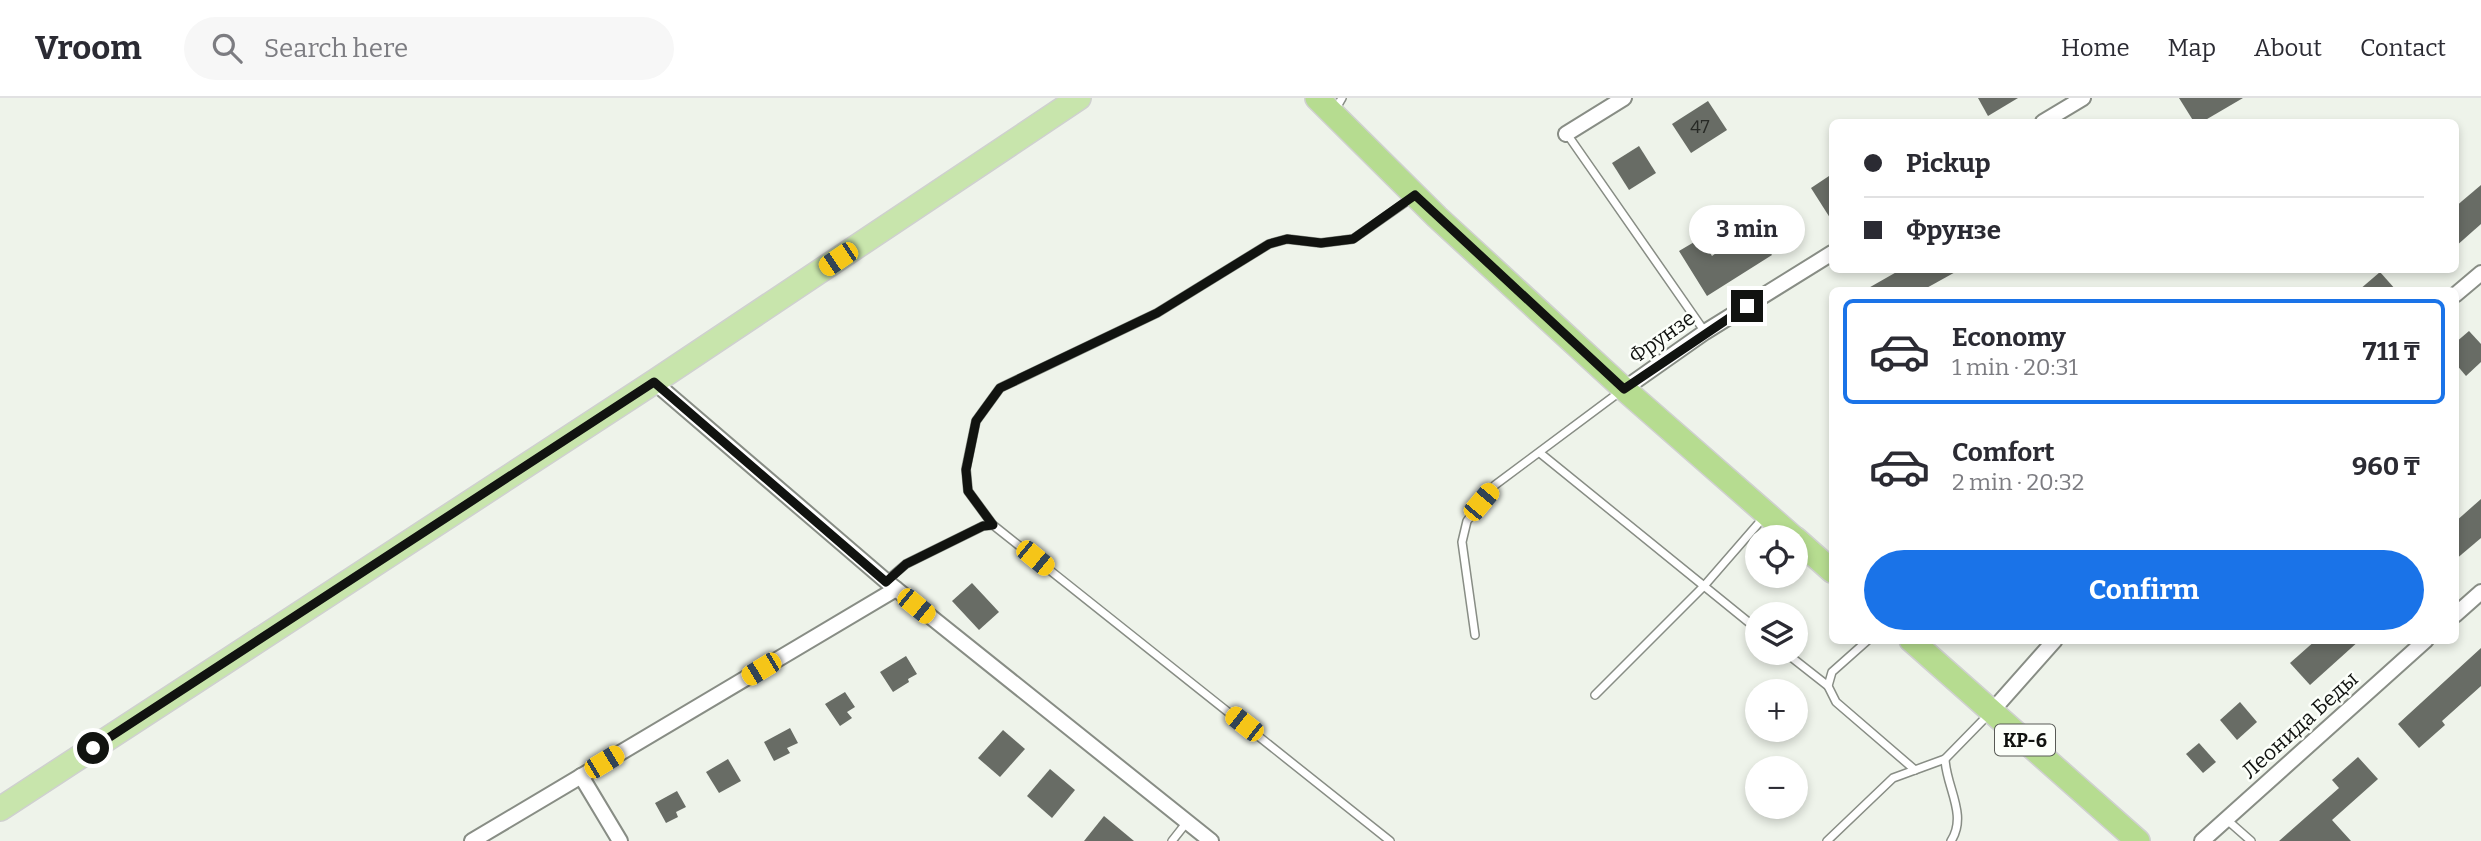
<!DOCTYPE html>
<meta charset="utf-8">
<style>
body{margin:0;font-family:Bitter,serif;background:#f7f7f7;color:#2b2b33;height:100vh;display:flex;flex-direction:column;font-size:26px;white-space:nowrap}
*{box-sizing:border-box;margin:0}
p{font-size:23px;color:#7c7c81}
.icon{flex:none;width:38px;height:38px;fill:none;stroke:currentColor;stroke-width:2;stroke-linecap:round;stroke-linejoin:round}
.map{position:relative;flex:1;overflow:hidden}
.sheet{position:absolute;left:1829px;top:189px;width:630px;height:357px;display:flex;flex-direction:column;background:#fff;border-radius:10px;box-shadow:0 4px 10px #0003}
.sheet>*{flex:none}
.hud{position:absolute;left:1829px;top:21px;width:630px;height:154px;border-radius:10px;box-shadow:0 4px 10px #0003;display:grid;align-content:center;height:154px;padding:0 35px;background:#fff}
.controls{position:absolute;left:1745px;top:427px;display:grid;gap:14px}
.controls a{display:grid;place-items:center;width:63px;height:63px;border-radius:50%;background:#fff;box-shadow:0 4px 10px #0003;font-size:35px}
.end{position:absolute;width:32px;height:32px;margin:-16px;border:9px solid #111310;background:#fff;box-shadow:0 0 0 4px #fff}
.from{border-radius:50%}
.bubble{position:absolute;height:49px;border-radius:24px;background:#fff;box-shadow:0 4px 10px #0003;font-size:23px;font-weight:700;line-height:49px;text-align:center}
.car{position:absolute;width:21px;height:42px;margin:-21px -10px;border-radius:9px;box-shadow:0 0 5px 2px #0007;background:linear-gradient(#f5c518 24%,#345 0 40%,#f5c518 0 76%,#345 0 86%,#f5c518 0)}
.hud b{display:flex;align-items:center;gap:24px;height:66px;font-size:26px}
.hud b+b{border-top:2px solid #e1e1e2}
.hud i{width:18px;height:18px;background:#2b2b33}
ul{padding:12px 0 0;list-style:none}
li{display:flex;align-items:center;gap:21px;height:105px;margin:0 14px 10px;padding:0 21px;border:4px solid transparent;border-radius:10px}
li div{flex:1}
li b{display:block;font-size:26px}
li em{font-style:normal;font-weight:700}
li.selected{border-color:#1a73e8}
li>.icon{width:63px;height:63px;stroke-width:1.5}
.action{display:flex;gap:14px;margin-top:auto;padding:14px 35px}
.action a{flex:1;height:80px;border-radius:42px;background:#1a73e8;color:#fff;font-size:28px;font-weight:700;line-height:80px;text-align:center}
header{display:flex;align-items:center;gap:42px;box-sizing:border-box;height:98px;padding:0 35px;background:#fff;border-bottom:2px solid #e1e1e2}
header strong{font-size:33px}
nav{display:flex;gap:38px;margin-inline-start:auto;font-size:24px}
.search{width:490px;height:63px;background:#f7f7f7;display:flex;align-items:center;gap:18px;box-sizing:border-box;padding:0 24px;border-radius:38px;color:#7c7c81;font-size:26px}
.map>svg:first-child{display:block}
</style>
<header>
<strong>Vroom</strong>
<div class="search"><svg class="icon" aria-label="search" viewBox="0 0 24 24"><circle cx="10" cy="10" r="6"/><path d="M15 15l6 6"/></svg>Search here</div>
<nav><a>Home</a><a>Map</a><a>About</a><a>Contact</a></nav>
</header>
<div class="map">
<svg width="2481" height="743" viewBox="0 0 2481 743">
<rect width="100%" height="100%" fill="#eef3ea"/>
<g fill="#686c65">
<polygon points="1978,0 2018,0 1988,18"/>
<polygon points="2179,0 2243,0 2202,24 2194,24"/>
<polygon points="1708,3 1727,32 1691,55 1672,26"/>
<polygon points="1639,48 1656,75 1629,92 1612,65"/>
<polygon points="1832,76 1832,123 1811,90"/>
<polygon points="2481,87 2481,126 2455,149 2455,109"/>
<polygon points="1752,129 1772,157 1707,198 1679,153 1701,140 1712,158"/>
<polygon points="1900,172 1959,172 1923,192 1865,192"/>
<polygon points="2380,174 2396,192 2359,192"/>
<polygon points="2469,233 2481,246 2481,264 2466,278 2455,265 2455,245"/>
<polygon points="2481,401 2481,440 2455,462 2455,424"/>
<polygon points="972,485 999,514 979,532 952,503"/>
<polygon points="2316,542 2360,542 2310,587 2290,565"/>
<polygon points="2481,550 2481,588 2442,623 2445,627 2419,650 2398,626"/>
<polygon points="906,558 917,576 908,581 909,584 893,594 880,574"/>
<polygon points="845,594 855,609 847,614 852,620 840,628 825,606"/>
<polygon points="2240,604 2257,624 2237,642 2220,622"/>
<polygon points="790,630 798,645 787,650 790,655 774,663 764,644"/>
<polygon points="1003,632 1025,651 1000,679 978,660"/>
<polygon points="2199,645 2216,664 2203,675 2186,656"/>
<polygon points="2358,659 2378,681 2332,722 2351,743 2279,743 2339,690 2332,682"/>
<polygon points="728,661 741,683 719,695 706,674"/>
<polygon points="1050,671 1075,692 1052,720 1027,698"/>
<polygon points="677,693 686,709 676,714 678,719 666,725 655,705"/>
<polygon points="1104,718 1134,743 1084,743"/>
</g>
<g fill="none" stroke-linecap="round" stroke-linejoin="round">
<g stroke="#888d85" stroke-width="10">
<g id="service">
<polyline points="1335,12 1342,0"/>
<polyline points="1567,36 1705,234"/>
<polyline points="1540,355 1757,531"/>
<polyline points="993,427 968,393 966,371 976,323 1000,290 1157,215 1269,146 1287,141 1321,145 1353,141 1413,99"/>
<polyline points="886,483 906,466 983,428 993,427 1390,743"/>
<polyline points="1475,537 1462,444 1467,423 1495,387 1621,293"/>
<polyline points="1868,542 1832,574 1828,588 1836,604 1915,672"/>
<polyline points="1786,555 1828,588"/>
<polyline points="1595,597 1704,488 1764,419"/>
<path d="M1945 661C1946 689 1968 717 1951 743"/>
<polyline points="2226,721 2251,743"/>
<polyline points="1172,743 1187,724"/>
<polyline points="1827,743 1893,680 1945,661 1989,616"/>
</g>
</g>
<g stroke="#888d85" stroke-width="18">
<g id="minor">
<polyline points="2043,24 2083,0"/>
<polyline points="1566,36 1624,0"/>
<polyline points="2455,197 2481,175"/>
<polyline points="654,284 886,483 1211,743"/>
<polyline points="1624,291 1705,234 1832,155"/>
<polyline points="2455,517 2481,494"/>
<polyline points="1992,613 2055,542"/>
<polyline points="581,678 620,743"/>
<polyline points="472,743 896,491"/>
<polyline points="2202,743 2426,542"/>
</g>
</g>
<g stroke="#cfd0cf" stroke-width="26">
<polyline id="primary" points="0,711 654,284 1079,0"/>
</g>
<g stroke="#cfd0cf" stroke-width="26">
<g id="trunk">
<polyline points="1317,0 1437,119 1624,291 1793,439"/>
<polyline points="1796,441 1832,473"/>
<polyline points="1911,542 2138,743"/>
</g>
</g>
<use href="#service" stroke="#fff" stroke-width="7"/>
<use href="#minor" stroke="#fff" stroke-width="14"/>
<use href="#primary" stroke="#c8e5ac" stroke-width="23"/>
<use href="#trunk" stroke="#b6dc90" stroke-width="23"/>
</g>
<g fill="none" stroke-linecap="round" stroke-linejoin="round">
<polyline stroke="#111310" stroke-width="9" points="93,650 654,284 886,484 906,466 983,428 993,427 968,393 966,372 976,323 1000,290 1157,215 1269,146 1287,141 1321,145 1353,141 1415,97 1624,291 1747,208"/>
</g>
<g text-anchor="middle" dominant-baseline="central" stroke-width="5" stroke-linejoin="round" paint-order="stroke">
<g font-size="18" fill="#272925">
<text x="1700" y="29">47</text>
</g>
<rect fill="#fcfffa" stroke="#585a56" stroke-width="2" x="1995" y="626.5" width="60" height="31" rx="5"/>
<g font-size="19" font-weight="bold" fill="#111310">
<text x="2025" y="642">KP-6</text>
</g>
<g font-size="21" fill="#111310" stroke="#fcfffa">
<text transform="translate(1662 239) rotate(-35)">Фрунзе</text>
<text transform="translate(2300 627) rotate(-42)">Леонида Беды</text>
</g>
</g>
</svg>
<div class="controls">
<a><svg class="icon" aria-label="locate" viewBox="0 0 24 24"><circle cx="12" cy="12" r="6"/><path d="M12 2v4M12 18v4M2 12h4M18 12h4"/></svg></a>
<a><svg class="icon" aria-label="layers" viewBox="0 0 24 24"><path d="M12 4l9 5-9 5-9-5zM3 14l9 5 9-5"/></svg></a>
<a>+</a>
<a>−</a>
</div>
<i class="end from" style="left:93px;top:650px"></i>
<i class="end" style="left:1747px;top:208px"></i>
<div class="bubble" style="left:1689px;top:107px;width:116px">3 min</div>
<i class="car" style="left:838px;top:161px;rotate:236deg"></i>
<i class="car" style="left:1481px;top:404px;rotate:40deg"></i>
<i class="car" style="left:1035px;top:460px;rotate:129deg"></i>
<i class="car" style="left:916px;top:508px;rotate:129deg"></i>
<i class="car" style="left:761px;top:571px;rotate:239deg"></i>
<i class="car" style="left:1244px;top:626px;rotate:308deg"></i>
<i class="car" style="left:604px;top:664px;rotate:59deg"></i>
<div class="hud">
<b><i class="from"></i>Pickup</b>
<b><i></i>Фрунзе</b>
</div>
<section class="sheet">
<ul>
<li class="selected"><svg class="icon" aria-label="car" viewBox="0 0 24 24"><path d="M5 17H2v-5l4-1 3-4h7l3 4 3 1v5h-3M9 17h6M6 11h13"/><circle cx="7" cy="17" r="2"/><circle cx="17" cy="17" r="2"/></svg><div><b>Economy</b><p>1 min · 20:31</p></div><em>711 ₸</em></li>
<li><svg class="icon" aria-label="car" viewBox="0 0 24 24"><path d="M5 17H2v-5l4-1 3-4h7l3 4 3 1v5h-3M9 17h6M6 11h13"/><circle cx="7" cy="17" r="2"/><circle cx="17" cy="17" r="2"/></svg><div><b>Comfort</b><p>2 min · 20:32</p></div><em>960 ₸</em></li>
</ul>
<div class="action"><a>Confirm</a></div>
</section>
</div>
